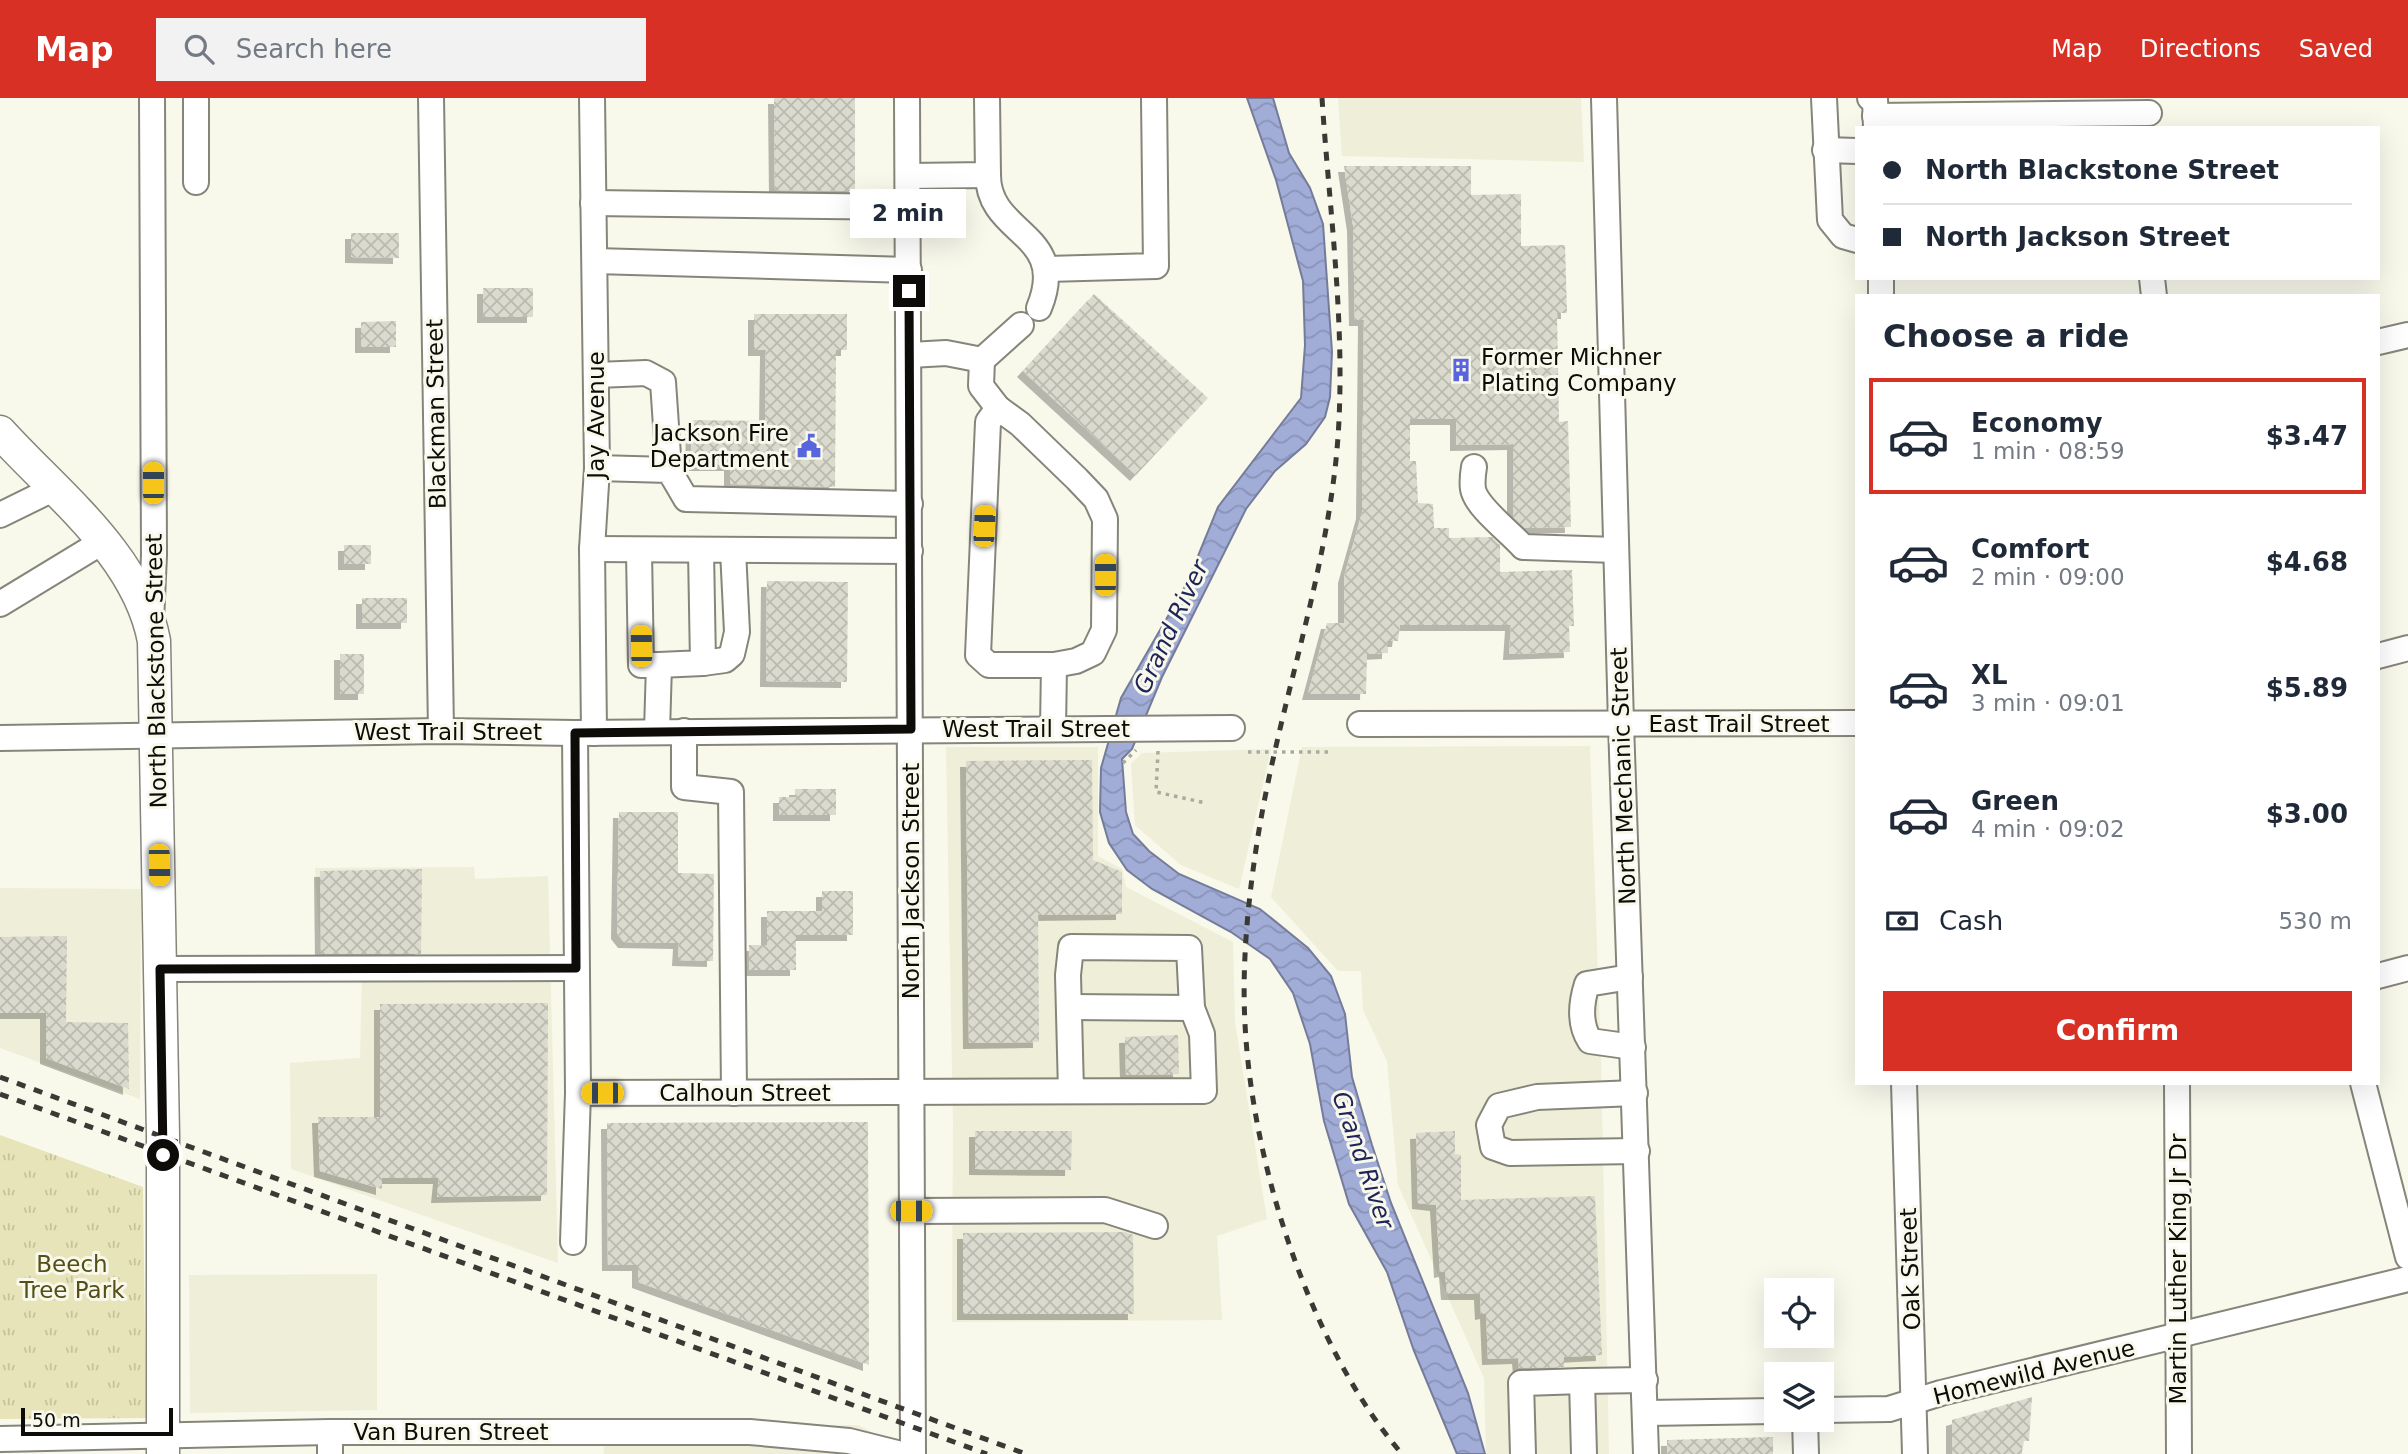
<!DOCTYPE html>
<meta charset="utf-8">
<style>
body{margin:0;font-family:"DejaVu Sans",sans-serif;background:#f2f2f3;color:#1f2937;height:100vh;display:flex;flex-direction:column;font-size:26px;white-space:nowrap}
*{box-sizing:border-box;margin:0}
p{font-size:23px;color:#747a83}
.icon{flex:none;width:38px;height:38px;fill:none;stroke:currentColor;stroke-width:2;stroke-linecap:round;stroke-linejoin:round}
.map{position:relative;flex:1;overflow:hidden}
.details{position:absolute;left:1855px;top:196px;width:525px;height:791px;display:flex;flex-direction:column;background:#fff;border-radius:0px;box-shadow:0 7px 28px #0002}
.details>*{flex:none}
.banner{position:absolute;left:1855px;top:28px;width:525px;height:154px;border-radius:0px;box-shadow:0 7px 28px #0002;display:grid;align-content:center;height:154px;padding:0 28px;background:#fff}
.fabs{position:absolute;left:1764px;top:1180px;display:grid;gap:14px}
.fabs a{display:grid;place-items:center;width:70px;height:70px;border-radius:0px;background:#fff;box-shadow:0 7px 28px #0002;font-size:35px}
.scale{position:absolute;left:21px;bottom:18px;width:152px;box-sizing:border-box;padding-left:7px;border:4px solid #0d0c08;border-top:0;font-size:19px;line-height:24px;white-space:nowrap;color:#0d0c08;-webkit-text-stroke:5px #f8f8eb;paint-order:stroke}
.end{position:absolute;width:32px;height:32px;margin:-16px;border:9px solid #0d0c08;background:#fff;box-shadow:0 0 0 4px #fff}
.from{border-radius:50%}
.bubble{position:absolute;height:49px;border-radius:0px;background:#fff;box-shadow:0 7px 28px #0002;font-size:23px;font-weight:700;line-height:49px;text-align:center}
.car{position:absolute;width:21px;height:42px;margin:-21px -10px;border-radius:9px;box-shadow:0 0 5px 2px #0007;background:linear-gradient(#f5c518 24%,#345 0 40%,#f5c518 0 76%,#345 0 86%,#f5c518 0)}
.banner b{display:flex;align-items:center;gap:24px;height:66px;font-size:26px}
.banner b+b{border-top:2px solid #e0e1e3}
.banner i{width:18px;height:18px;background:#1f2937}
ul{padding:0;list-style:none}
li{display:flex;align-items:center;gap:21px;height:116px;margin:0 14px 10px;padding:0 14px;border:4px solid transparent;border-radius:0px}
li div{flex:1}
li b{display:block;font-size:26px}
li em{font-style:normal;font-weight:700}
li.selected{border-color:#d93025}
li>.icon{width:63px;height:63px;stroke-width:1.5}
h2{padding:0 28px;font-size:32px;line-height:84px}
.pay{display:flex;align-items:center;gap:18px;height:77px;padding:0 28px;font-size:26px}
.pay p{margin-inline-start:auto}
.primary-button{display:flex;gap:14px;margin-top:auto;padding:14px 28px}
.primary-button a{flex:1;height:80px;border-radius:0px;background:#d93025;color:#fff;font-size:28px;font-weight:700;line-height:80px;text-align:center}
header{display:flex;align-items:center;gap:42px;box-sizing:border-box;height:98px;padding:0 35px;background:#d93025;color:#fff}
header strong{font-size:33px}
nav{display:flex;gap:38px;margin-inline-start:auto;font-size:24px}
.search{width:490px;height:63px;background:#f2f2f3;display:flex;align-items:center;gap:18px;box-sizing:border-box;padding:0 24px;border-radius:0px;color:#747a83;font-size:26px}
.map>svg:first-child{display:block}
</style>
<header>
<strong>Map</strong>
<div class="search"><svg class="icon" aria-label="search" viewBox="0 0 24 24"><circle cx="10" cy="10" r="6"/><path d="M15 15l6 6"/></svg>Search here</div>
<nav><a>Map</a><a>Directions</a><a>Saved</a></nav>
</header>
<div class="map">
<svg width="2408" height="1356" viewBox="0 0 2408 1356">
<defs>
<pattern id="park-tufts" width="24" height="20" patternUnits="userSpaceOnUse" patternTransform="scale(1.75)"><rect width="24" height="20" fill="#e7e4b9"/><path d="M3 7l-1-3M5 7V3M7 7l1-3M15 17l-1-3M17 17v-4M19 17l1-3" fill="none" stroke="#c5c29e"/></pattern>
<pattern id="water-waves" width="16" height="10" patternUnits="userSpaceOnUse" patternTransform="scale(1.75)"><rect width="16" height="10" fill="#a1acd7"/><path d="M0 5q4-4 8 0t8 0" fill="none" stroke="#8993b7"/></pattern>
<pattern id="building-cross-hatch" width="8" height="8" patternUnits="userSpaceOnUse" patternTransform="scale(1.75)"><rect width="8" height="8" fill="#dbdace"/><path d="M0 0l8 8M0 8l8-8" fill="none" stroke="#bbbaaf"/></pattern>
<filter id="shadow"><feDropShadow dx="-6" dy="6" stdDeviation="0" flood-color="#0004"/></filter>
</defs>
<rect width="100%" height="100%" fill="#f8f8eb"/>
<g fill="#efeed9">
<polygon points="1338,0 1581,0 1584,64 1342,58"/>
<polygon points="1590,648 1601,962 1609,1356 1486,1356 1484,1280 1398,1087 1387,963 1363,912 1361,873 1338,873 1271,799 1302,649"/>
<polygon points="946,649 1098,649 1098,758 1122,771 1126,789 1233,844 1235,925 1267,1121 1217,1138 1222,1222 952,1224 953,1024"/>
<polygon points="1271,651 1239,791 1181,767 1135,727 1131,666 1142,655"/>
<polygon points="474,769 475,781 548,778 558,1165 291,1071 290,965 360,960 362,877 322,875 315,770"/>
<polygon points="0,790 141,791 140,1001 0,950"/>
<polygon points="377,1176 377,1312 190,1315 189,1177"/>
<polygon points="858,1327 879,1338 879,1356 604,1356 603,1330"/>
</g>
<polygon fill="url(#park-tufts)" points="0,1037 143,1089 146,1320 0,1321"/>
<polygon fill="url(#water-waves)" stroke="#757c99" stroke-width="2" points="1247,0 1273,0 1289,55 1310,90 1323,126 1332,254 1330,299 1325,319 1306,346 1275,373 1246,411 1162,579 1132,651 1122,661 1126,714 1133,736 1149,753 1179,776 1260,811 1308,850 1331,878 1345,916 1352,979 1372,1047 1391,1105 1468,1295 1485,1356 1457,1356 1414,1253 1387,1174 1349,1106 1324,1023 1310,946 1293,895 1270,861 1231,834 1152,791 1127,772 1109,745 1100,714 1101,670 1121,600 1187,485 1218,409 1301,300 1305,247 1303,183 1276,82"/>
<g fill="url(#building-cross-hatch)" filter="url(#shadow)">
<polygon points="774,0 855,0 855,93 775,92"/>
<polygon points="1344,68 1471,68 1471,97 1521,96 1521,148 1565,147 1567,215 1557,215 1559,324 1568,323 1571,429 1525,430 1513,419 1513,346 1456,347 1456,321 1410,321 1410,363 1416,363 1418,405 1433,406 1434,430 1449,430 1449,440 1492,439 1500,447 1500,474 1572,472 1574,528 1569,528 1570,554 1509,556 1511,527 1400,527 1398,543 1388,543 1388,555 1367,556 1366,596 1308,596 1327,525 1344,525 1344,479 1362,415 1364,222 1355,222 1353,127"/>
<polygon points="351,135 399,135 399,160 351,159"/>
<rect x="483" y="190" width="50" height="29"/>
<polygon points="1094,196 1208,300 1136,377 1023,273"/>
<polygon points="754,216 847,216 847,252 836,252 835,389 730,386 730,367 691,367 692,322 765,323 766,252 754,252"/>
<polygon points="396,223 396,249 361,249 361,224"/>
<rect x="344" y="447" width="27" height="19"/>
<polygon points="767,483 848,484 847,584 766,583"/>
<rect x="362" y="500" width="45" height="25"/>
<rect x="340" y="556" width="24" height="40"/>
<polygon points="1092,662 1093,762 1122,774 1122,816 1038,817 1039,944 969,945 966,663"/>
<polygon points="795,691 836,691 836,717 779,717 779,699 795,699"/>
<polygon points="619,714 678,714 678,775 714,776 713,863 678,862 679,845 624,844 617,835"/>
<polygon points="422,771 421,856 321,856 320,773"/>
<polygon points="822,793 853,793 853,837 796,837 796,872 749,872 749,847 767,847 767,813 822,813"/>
<polygon points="67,838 66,924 128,925 129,991 46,960 46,915 0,915 0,839"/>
<polygon points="548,905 547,1097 437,1099 439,1080 382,1080 382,1091 320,1073 318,1019 380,1019 380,906"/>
<polygon points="1178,937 1179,976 1126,977 1125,939"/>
<polygon points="868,1024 869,1267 638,1184 638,1167 608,1167 607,1025"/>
<polygon points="975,1033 1072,1033 1071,1072 975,1071"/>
<polygon points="1455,1033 1455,1056 1461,1057 1461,1102 1595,1098 1602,1257 1564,1259 1564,1269 1519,1270 1518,1260 1488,1261 1486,1215 1481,1216 1480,1196 1447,1196 1445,1173 1440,1174 1436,1107 1418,1105 1416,1035"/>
<polygon points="1125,1134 1133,1137 1134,1216 963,1216 963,1135"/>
<polygon points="2032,1299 2029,1343 2023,1343 2022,1356 1952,1356 1952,1322"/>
<polygon points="1773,1339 1773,1356 1667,1356 1667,1342"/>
</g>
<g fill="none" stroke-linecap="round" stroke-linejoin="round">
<g stroke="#86857a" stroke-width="28">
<g id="minor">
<polyline points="431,0 441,633"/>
<polyline points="592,0 597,370 592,451 594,635"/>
<polyline points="907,0 913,1356"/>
<polyline points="1604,0 1621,626 1646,1356"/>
<polyline points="1824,0 1830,122 1843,138 1857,142"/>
<polyline points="1870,0 1875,0 1876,30"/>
<polyline points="1875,18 2149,15"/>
<polyline points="1825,52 1857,53"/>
<path d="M988 77C988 138 1070 134 1039 210"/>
<polyline points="908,78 988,77 987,0"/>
<polyline points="196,84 196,0"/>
<polyline points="593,105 909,109"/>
<polyline points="595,163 909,172"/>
<polyline points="1047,171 1156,168 1154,0"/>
<polyline points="1881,180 1881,198"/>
<polyline points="2152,180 2154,198"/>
<polyline points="1021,227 982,262 981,288 998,310 1020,326 1077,381 1096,401 1105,421 1104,532 1093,555 1076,563 1054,567 1053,631"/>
<polyline points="2378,244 2408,237"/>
<polyline points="910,257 946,255 982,262"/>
<polyline points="597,277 646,275 663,284 669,372"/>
<polyline points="998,310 988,324 978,557 989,567 1054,567"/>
<path d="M1474 369C1473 375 1472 384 1473 391 1476 409 1510 434 1523 449L1616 452"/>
<polyline points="597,370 669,372 686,401 910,406"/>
<polyline points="0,417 53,391"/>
<polyline points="592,451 910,453"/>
<polyline points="639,454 641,567 659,567 657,633"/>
<polyline points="0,506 102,444"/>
<polyline points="151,523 154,457 152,0"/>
<polyline points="2378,558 2408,550"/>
<polyline points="703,565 725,562 732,556 737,534 733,452"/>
<polyline points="659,567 703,565 701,453"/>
<polyline points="1360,626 1857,625"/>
<polyline points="684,633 684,689 731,694 734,995"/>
<polyline points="0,640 441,633 575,635 1232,630"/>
<polyline points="161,871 576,870"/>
<polyline points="2378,878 2408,870"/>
<path d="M1630 879 1587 886C1581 905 1579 926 1590 943L1633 949"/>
<polyline points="1069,909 1192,910"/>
<polyline points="1904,985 1915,1356"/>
<polyline points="2177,985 2179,1356"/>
<polyline points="2363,985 2408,1159"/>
<polyline points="578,995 1204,993 1202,936 1192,910 1189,850 1071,849 1068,877 1071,993"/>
<polyline points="1635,995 1537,999 1499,1008 1489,1027 1493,1049 1510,1055 1637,1053"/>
<polyline points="911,1113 1105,1112 1155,1128"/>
<polyline points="573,1144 578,995 575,635"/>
<polyline points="1582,1283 1645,1282"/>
<polyline points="1822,1312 1889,1311 1941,1295 2408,1181"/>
<polyline points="1646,1315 1776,1313"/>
<polyline points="1805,1321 1806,1356"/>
<polyline points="330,1334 330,1356"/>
<polyline points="0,1341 330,1334 750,1334 849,1343 901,1356"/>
<polyline points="1523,1356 1521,1285 1582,1283 1584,1356"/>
</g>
</g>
<g stroke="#86857a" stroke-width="35">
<path id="major" d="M0 334C56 396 138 457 154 543L163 1038V1356"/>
</g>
<g stroke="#aaaaa0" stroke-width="3.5" stroke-dasharray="3.5 5" stroke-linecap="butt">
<polyline points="1158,653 1156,694 1206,705"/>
<polyline points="1248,654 1329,654"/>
<polyline points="1123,665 1136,652"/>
</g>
<use href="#minor" stroke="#fff" stroke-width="24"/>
<use href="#major" stroke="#fff" stroke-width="32"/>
<g stroke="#3a3933" stroke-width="5" stroke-dasharray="9 9" stroke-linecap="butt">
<path d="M1322 0C1330 123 1350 257 1334 379 1318 507 1273 630 1255 758 1247 813 1242 871 1245 926 1252 1066 1310 1249 1402 1356"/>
<polyline points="0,979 1026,1356"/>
<polyline points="0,996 987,1356"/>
</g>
</g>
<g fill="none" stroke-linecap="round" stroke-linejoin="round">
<polyline stroke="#0d0c08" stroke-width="9" points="163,1057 160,871 576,870 575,635 911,631 909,193"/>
</g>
<defs>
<g id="building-bare" transform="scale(1.89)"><path d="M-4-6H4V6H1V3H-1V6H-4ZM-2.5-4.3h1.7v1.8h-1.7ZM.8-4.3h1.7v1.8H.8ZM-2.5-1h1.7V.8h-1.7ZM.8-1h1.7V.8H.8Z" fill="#5965dc" stroke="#f8f8eb" stroke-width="2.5" paint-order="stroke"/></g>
<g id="civic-bare" transform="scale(1.89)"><path d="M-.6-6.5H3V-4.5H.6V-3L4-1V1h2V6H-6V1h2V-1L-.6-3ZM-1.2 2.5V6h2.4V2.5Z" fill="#5965dc" stroke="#f8f8eb" stroke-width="2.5" paint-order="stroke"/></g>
</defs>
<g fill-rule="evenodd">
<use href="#building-bare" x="1461" y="272"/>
<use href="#civic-bare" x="809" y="348"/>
</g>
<g text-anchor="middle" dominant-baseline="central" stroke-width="6" stroke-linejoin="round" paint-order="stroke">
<g font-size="23" fill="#0d0c08" stroke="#f8f8eb" text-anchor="start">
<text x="1481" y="259">Former Michner<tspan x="1481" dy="26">Plating Company</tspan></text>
<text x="789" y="335" text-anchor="end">Jackson Fire<tspan x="789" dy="26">Department</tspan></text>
</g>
<g font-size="23" fill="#0d0c08" stroke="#f8f8eb">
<text transform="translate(436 316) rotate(-91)">Blackman Street</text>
<text transform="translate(596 317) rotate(-90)">Jay Avenue</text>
<text transform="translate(156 573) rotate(-91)">North Blackstone Street</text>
<text x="1739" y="626">East Trail Street</text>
<text x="1036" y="631">West Trail Street</text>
<text x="448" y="634">West Trail Street</text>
<text transform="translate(1623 678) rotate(-92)">North Mechanic Street</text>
<text transform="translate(911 783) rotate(-90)">North Jackson Street</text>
<text x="745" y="995">Calhoun Street</text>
<text transform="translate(1910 1171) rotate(-92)">Oak Street</text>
<text transform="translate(2178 1171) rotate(-90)">Martin Luther King Jr Dr</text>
<text transform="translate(2034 1274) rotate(-14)">Homewild Avenue</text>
<text x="451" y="1334">Van Buren Street</text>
</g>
<g font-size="23" fill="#544f17" stroke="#f8f8eb">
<text x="72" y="1166">Beech<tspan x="72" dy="26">Tree Park</tspan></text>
</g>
<g font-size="24" font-style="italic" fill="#1e2358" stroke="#f8f8eb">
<text transform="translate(1171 529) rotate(-65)">Grand River</text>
<text transform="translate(1363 1062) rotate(71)">Grand River</text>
</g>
</g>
</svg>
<div class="fabs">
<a><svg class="icon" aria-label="locate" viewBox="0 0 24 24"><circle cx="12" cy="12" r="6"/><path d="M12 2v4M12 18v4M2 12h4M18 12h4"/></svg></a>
<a><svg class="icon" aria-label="layers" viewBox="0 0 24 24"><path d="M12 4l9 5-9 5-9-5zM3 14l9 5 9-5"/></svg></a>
</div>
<div class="scale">50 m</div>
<i class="end from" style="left:163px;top:1057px"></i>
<i class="end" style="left:909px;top:193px"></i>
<div class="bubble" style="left:850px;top:91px;width:116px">2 min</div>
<i class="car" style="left:153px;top:385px;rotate:0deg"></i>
<i class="car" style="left:984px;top:428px;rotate:3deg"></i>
<i class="car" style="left:1105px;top:477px;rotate:0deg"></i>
<i class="car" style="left:641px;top:548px;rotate:359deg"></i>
<i class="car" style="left:159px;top:767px;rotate:179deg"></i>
<i class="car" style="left:602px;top:995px;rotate:270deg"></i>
<i class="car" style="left:911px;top:1113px;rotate:90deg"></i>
<div class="banner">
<b><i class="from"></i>North Blackstone Street</b>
<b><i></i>North Jackson Street</b>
</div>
<section class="details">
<h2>Choose a ride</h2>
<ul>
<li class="selected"><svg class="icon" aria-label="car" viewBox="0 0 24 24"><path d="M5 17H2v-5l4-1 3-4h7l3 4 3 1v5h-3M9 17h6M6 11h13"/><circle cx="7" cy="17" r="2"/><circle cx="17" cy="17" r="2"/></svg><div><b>Economy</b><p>1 min · 08:59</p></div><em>$3.47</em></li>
<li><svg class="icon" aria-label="car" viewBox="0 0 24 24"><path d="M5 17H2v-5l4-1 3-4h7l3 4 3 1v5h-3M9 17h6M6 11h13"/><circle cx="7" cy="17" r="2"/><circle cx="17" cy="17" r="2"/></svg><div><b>Comfort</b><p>2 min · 09:00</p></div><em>$4.68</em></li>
<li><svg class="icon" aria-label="car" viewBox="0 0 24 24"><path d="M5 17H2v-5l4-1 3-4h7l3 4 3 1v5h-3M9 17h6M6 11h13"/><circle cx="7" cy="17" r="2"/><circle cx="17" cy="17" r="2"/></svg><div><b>XL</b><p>3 min · 09:01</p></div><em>$5.89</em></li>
<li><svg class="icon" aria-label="car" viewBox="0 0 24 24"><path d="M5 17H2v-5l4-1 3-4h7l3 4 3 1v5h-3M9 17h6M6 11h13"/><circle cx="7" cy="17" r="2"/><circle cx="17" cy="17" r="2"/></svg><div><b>Green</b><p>4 min · 09:02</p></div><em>$3.00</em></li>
</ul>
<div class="pay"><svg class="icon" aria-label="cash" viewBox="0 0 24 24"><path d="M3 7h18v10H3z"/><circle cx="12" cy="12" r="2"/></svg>Cash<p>530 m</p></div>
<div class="primary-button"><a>Confirm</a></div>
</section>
</div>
